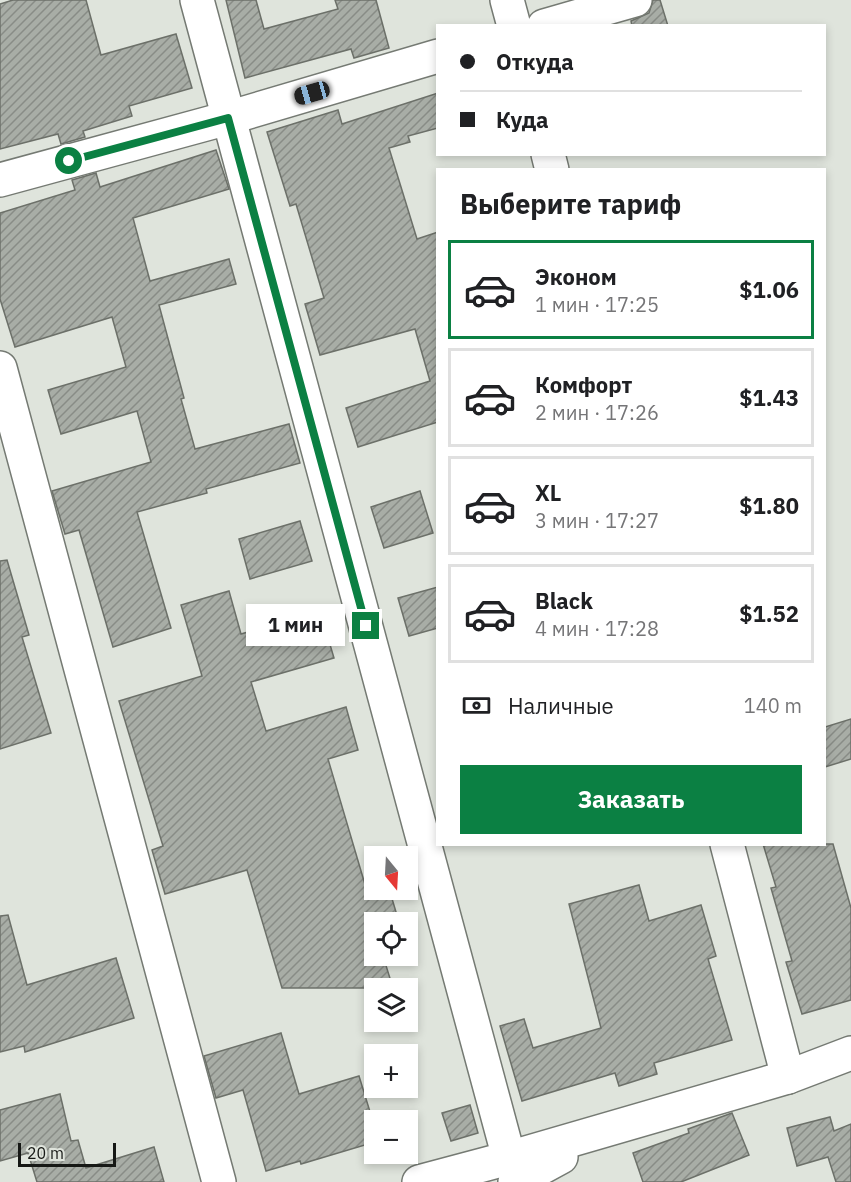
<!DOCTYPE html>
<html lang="ru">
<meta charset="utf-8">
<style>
body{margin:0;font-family:"IBM Plex Sans",sans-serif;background:#f6f6f6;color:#202124;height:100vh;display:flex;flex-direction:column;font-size:22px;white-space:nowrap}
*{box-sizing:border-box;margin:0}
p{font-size:20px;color:#757577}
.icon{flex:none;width:33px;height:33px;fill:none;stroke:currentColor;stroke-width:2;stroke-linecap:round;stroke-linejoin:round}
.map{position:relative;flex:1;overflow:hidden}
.drawer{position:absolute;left:436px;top:168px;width:390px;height:678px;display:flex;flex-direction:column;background:#fff;border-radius:0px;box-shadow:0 3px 9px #0003}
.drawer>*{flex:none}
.top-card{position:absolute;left:436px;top:24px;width:390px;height:132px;border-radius:0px;box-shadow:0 3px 9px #0003;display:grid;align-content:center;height:132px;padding:0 24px;background:#fff}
.needle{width:39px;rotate:162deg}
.fabs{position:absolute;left:364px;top:846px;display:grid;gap:12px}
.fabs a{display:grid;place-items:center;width:54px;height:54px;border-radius:0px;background:#fff;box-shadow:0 3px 9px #0003;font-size:30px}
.scale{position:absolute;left:18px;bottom:15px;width:98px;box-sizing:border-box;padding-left:6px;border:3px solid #161815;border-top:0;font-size:16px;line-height:21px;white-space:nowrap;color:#161815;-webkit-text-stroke:4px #dfe4dc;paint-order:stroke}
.end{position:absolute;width:27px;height:27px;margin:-14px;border:8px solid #0b8043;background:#fff;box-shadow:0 0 0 3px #fff}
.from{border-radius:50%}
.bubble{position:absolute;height:42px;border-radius:0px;background:#fff;box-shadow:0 3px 9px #0003;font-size:20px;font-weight:800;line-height:42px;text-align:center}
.car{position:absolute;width:18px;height:36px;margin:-18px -9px;border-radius:8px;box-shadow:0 0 4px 2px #0007;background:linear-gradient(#222 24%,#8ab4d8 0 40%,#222 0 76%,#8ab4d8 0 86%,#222 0)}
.top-card b{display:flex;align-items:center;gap:21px;height:57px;font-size:22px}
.top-card b+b{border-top:2px solid #e0e0e0}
.top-card i{width:15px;height:15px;background:#202124}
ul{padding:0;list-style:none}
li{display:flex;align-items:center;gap:18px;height:99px;margin:0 12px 9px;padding:0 12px;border:3px solid #e0e0e0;border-radius:0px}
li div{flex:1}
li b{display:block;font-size:22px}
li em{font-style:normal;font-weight:800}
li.active{border-color:#0b8043}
li>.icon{width:54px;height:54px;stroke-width:1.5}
h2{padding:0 24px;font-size:27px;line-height:72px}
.pay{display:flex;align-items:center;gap:15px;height:66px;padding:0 24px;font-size:22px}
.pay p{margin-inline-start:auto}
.primary-button{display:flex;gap:12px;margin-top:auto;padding:12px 24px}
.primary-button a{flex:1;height:69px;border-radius:0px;background:#0b8043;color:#fff;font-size:24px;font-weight:800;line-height:69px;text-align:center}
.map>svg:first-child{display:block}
</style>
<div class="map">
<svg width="851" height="1182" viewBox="0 0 851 1182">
<defs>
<pattern id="building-hatch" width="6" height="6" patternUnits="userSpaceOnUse" patternTransform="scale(1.5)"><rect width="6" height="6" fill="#a8ada6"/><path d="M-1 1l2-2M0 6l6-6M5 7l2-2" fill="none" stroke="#888c86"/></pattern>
</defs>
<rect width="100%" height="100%" fill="#dfe4dc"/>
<g fill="url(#building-hatch)" stroke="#6c7069" stroke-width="1.5">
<polygon points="13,0 86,0 101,55 176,34 192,88 129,106 132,116 83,131 85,137 61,144 58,134 0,149 0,4"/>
<polygon points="226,0 256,0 264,29 338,9 335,0 376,0 389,48 354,58 351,49 245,78"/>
<polygon points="653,0 660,0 668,26 632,26 631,21 649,13"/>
<polygon points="438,93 438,128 408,136 410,142 389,148 417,239 438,232 438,422 358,447 346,408 430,381 415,329 320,355 305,304 324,298 296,204 290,206 267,132 338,110 342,124"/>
<polygon points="216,150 229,189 133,218 150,281 229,259 236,284 159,305 184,398 181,399 195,449 289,424 300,463 206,489 207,493 137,512 171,628 113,647 79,530 65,534 52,491 151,462 137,411 61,434 48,390 126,367 112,317 15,347 0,299 0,213 75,190 72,180 96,173 100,187"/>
<polygon points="420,491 433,533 384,548 371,507"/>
<polygon points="300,521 312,561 250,579 239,539"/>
<polygon points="7,560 29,635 22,637 51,733 0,749 0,561"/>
<polygon points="438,587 438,628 409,636 398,598"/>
<polygon points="229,591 241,634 320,611 334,658 251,682 266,731 346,707 358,750 328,759 369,898 390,892 399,922 373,922 375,929 375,956 383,956 393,988 282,988 247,870 165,894 152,850 163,846 119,701 202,676 181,605"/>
<polygon points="851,719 851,759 825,767 825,727"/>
<polygon points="763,844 833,844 851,908 851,1000 802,1014 786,962 792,961 771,888 776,887"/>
<polygon points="639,885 649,921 701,905 716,956 708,959 732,1040 654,1063 657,1074 619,1086 615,1073 522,1101 500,1026 524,1019 533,1048 601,1028 569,904"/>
<polygon points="8,915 27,985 116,958 134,1018 25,1052 24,1046 0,1052 0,916"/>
<polygon points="281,1033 299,1094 359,1076 375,1128 375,1142 301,1164 300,1161 266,1171 243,1090 216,1098 204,1056"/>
<polygon points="60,1094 71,1141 78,1140 86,1168 154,1147 164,1182 37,1182 28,1153 0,1161 0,1110"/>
<polygon points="470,1105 478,1133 451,1141 442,1113"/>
<polygon points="732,1113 749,1155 681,1182 643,1182 633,1153 689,1133 688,1129"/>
<polygon points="830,1117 834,1131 851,1124 851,1182 836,1182 828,1157 797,1166 787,1128"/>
</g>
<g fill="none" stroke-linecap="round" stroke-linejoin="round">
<g stroke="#757a73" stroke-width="36">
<g id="minor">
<polyline points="197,0 509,1158"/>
<polyline points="507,0 514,26"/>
<polyline points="544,26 635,0"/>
<polyline points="548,154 552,170"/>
<polyline points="0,180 228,118 438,56"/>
<polyline points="0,368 219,1182"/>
<polyline points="727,844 788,1077"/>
<polyline points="419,1182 509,1158 788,1077 851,1053"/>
<polyline points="515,1182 561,1157"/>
</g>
</g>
<use href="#minor" stroke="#fff" stroke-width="33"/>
</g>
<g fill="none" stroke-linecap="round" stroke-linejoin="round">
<polyline stroke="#0b8043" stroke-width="8" points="69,161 228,118 366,626"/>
</g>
</svg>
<div class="fabs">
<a><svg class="needle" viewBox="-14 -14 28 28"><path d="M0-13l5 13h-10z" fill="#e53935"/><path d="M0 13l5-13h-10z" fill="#757577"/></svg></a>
<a><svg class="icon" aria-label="locate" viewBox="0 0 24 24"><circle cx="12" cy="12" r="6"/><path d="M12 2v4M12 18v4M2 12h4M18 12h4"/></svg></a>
<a><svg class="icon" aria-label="layers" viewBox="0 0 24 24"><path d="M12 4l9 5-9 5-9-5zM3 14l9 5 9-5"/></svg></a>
<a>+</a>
<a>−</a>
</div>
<div class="scale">20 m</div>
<i class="end from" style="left:69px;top:161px"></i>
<i class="end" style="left:366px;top:626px"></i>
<div class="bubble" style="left:246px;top:604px;width:99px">1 мин</div>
<i class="car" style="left:312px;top:93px;rotate:254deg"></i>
<div class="top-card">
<b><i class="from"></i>Откуда</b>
<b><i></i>Куда</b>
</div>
<section class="drawer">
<h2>Выберите тариф</h2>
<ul>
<li class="active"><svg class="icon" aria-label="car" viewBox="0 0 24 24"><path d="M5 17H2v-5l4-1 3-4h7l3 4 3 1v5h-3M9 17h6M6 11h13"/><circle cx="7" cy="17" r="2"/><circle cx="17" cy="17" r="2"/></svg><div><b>Эконом</b><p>1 мин · 17:25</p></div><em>$1.06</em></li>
<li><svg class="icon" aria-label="car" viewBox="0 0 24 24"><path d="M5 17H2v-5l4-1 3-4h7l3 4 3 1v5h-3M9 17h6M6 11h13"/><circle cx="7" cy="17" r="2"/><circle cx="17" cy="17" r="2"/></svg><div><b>Комфорт</b><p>2 мин · 17:26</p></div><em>$1.43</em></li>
<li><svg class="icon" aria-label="car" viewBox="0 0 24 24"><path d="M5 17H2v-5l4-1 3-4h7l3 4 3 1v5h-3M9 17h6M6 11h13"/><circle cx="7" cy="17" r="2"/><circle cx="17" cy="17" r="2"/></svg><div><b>XL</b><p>3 мин · 17:27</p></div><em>$1.80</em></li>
<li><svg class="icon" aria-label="car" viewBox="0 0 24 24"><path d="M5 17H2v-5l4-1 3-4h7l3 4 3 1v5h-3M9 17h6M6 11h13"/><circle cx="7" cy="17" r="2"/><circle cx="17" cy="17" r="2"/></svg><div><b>Black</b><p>4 мин · 17:28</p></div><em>$1.52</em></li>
</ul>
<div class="pay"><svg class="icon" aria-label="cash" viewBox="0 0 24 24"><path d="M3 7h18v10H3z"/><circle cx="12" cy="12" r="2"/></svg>Наличные<p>140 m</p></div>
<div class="primary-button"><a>Заказать</a></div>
</section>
</div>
